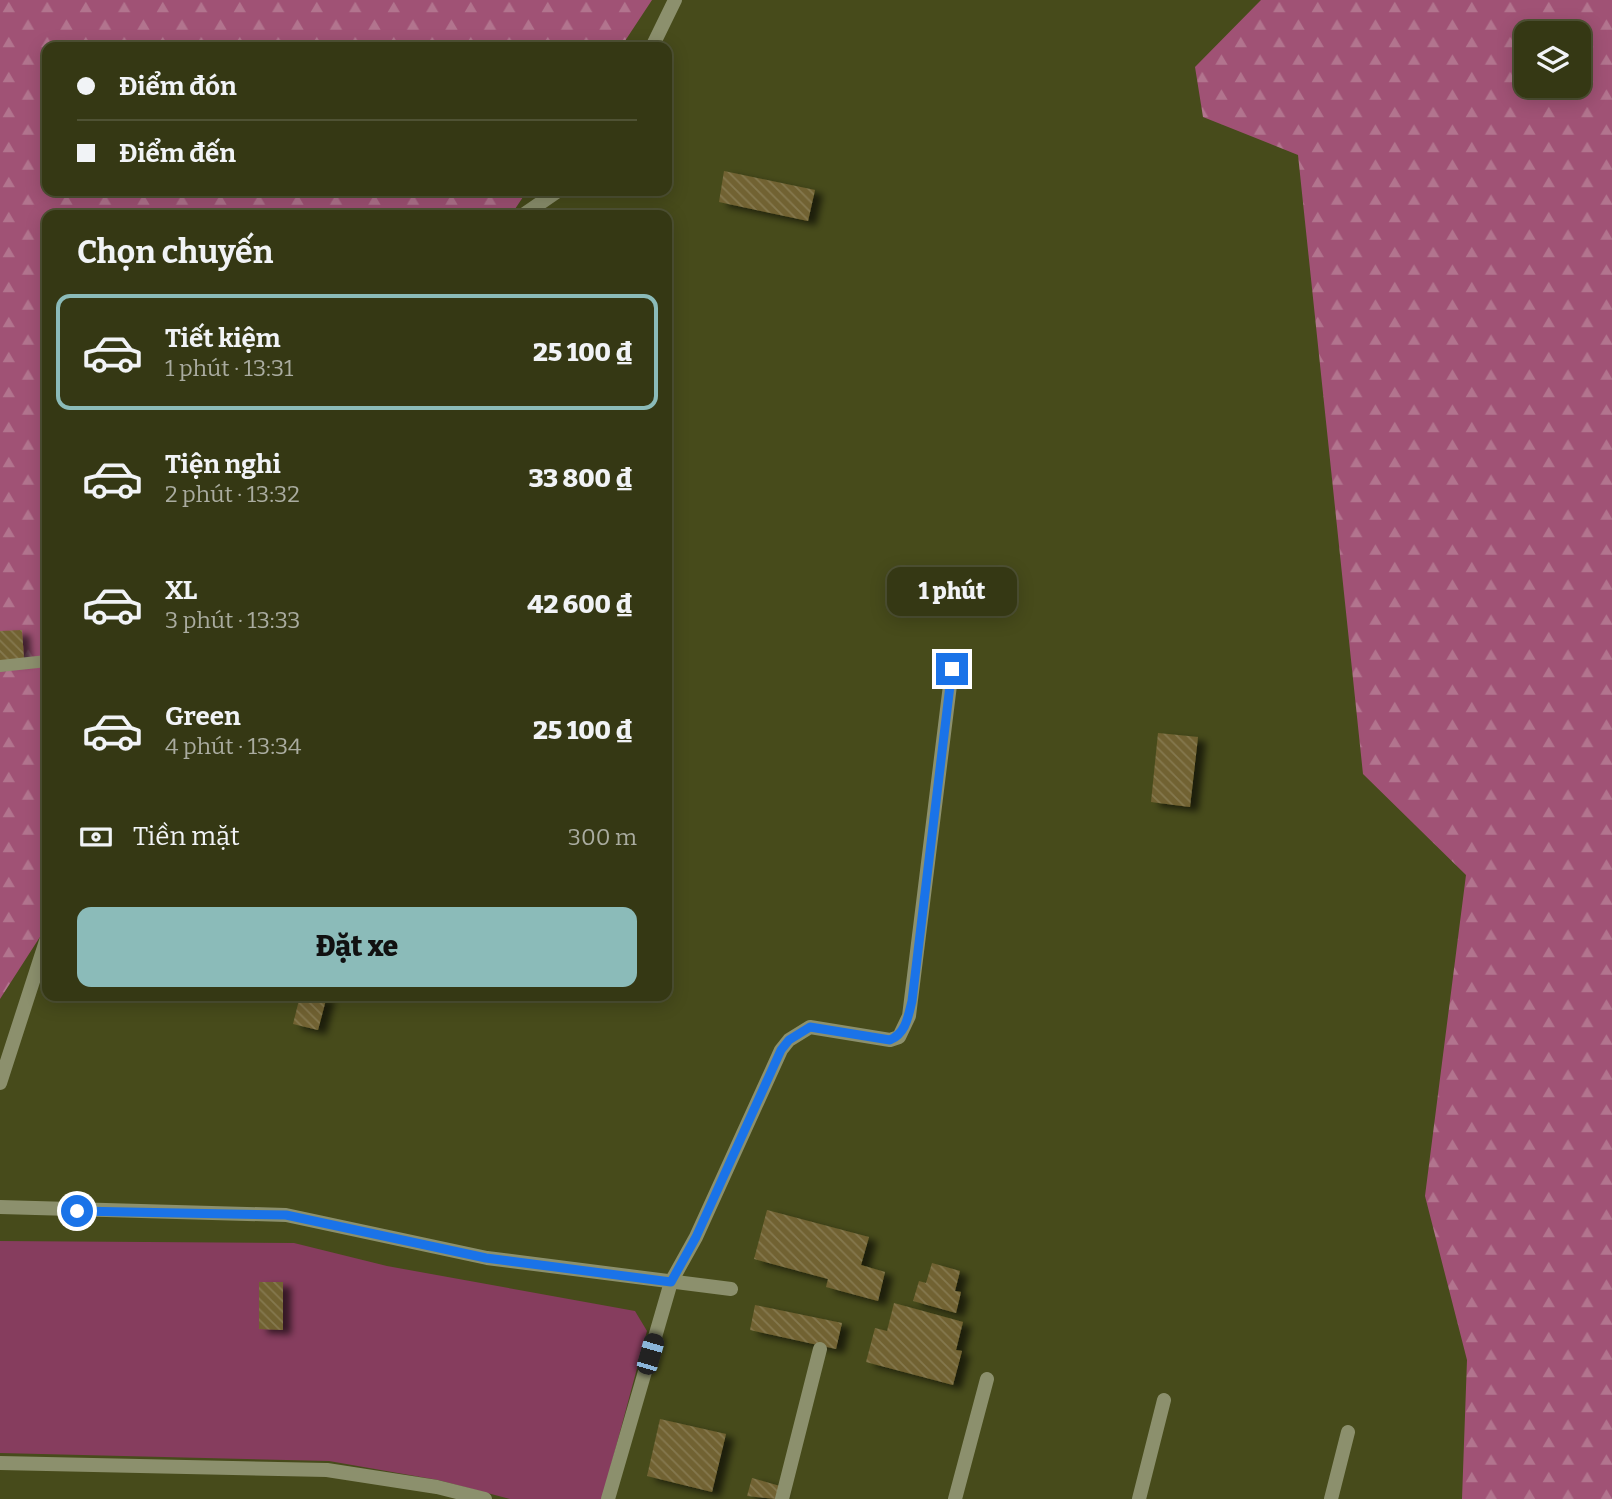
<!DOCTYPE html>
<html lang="vi">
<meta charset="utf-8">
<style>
body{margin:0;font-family:Bitter,serif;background:#404322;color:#f1f3f6;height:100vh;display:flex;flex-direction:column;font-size:26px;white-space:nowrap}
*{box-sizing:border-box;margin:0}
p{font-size:23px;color:#aaaca0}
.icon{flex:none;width:38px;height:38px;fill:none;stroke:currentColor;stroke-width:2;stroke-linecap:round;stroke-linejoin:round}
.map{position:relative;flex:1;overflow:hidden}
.details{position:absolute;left:42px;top:210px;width:630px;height:791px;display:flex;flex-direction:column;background:#353814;border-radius:14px;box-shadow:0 4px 18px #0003,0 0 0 2px #4f5234}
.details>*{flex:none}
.top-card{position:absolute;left:42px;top:42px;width:630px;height:154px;border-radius:14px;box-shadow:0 4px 18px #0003,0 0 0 2px #4f5234;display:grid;align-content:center;height:154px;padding:0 35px;background:#353814}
.controls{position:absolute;left:1514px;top:21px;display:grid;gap:14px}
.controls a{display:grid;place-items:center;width:77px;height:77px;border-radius:14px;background:#353814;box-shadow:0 4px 18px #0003,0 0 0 2px #4f5234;font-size:35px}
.end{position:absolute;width:32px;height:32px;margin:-16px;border:9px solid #1a73e8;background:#fff;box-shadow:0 0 0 4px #fff}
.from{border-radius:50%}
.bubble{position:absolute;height:49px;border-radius:14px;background:#353814;box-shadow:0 4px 18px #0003,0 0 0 2px #4f5234;font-size:23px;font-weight:800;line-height:49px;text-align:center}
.car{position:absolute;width:21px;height:42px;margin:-21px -10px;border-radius:9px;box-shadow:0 0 5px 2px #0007;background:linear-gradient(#222 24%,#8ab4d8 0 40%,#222 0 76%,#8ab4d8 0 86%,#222 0)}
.top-card b{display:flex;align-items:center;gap:24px;height:66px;font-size:26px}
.top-card b+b{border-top:2px solid #4f5234}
.top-card i{width:18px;height:18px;background:#f1f3f6}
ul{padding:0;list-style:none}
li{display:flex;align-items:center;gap:21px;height:116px;margin:0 14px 10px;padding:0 21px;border:4px solid transparent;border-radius:14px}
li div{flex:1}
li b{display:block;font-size:26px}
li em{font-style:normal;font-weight:800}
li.active{border-color:#8bbbb9}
li>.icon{width:63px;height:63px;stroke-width:1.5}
h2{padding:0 35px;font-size:32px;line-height:84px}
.pay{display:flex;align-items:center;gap:18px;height:77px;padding:0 35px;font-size:26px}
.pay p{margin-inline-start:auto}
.cta{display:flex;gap:14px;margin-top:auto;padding:14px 35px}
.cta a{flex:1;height:80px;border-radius:14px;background:#8bbbb9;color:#111;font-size:28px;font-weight:800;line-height:80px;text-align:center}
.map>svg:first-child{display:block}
</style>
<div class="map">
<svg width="1612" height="1499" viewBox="0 0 1612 1499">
<defs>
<pattern id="forest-firs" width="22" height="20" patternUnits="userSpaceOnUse" patternTransform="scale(1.75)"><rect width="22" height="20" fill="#a05275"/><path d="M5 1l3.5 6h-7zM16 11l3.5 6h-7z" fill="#b2748e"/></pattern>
<pattern id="building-back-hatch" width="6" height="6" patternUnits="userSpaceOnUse" patternTransform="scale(1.75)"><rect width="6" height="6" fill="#716232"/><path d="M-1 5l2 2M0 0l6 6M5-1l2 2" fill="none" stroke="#85794f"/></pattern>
<filter id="shadow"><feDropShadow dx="8" dy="4.5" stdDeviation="3.5" flood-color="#0009"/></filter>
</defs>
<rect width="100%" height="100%" fill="#474b1b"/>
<polygon fill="#863d5e" points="0,1241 294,1243 387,1266 635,1311 647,1331 602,1499 510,1499 438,1480 329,1461 0,1453"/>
<g fill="url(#forest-firs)" fill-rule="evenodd">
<polygon points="0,0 652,0 621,47 47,47 47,191 527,191 511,215 47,215 47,926 0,999"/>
<path d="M1261 0H1612V1499H1462L1467 1360 1425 1196 1466 875 1363 774 1298 155 1203 117 1195 67ZM1526 33H1578V86H1526Z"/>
</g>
<g fill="url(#building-back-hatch)" filter="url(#shadow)">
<polygon points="724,171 815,190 808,221 719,202"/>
<polygon points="22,630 24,660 0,661 0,631"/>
<polygon points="1158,733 1198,737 1190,807 1151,802"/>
<polygon points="300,996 327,996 318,1030 293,1024"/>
<polygon points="767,1210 869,1237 861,1265 885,1272 878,1301 826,1287 828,1279 754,1259"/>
<polygon points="932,1263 960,1271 955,1291 961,1292 956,1313 913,1301 919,1281 926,1283"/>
<polygon points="259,1282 283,1282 283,1330 259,1329"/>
<polygon points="894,1303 963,1322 956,1350 962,1351 953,1385 866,1362 875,1328 887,1331"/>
<polygon points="755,1305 842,1323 836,1349 750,1330"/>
<polygon points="660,1419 726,1434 712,1492 647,1476"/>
<polygon points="752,1478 780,1486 776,1499 747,1496"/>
</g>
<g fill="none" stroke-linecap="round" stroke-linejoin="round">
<polyline stroke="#8c906d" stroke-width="12" points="0,666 47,661"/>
<g stroke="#8c906d" stroke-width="14">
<polyline points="652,47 675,0"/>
<polyline points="523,215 558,191"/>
<polyline points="0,1083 47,938"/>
<polyline points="0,1207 286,1215 487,1258 731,1289"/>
<polyline points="0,1463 327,1470 437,1487 485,1499"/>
<polyline points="608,1499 671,1282 696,1237 781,1050 789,1040 810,1027 890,1040 899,1037 909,1016 952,669"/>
<polyline points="782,1499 820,1349"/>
<polyline points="955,1499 987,1379"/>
<polyline points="1139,1499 1164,1400"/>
<polyline points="1331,1499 1348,1432"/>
</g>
</g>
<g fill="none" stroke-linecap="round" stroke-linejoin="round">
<path stroke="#1a73e8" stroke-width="9" d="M77 1211 286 1215 486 1258 671 1282 696 1237 781 1050 789 1040 810 1027 890 1040C906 1033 908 1017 912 1001L952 669"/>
</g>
</svg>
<div class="controls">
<a><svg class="icon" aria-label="layers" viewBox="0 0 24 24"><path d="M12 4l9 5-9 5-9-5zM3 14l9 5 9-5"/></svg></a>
</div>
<i class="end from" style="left:77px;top:1211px"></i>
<i class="end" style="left:952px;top:669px"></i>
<div class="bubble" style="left:887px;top:567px;width:130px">1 phút</div>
<i class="car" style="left:650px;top:1354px;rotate:16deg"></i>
<div class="top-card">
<b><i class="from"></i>Điểm đón</b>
<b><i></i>Điểm đến</b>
</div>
<section class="details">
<h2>Chọn chuyến</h2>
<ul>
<li class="active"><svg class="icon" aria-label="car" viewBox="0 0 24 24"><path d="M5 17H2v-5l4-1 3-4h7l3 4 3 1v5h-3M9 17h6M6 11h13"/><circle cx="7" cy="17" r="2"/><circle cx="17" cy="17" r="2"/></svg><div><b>Tiết kiệm</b><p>1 phút · 13:31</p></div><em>25 100 ₫</em></li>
<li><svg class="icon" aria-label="car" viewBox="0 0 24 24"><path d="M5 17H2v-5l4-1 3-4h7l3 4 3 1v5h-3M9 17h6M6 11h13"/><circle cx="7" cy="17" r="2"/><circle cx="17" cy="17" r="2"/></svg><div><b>Tiện nghi</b><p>2 phút · 13:32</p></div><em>33 800 ₫</em></li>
<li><svg class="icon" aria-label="car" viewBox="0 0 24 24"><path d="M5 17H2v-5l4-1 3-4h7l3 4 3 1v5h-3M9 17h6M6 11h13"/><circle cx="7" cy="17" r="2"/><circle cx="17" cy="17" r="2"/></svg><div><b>XL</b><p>3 phút · 13:33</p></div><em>42 600 ₫</em></li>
<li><svg class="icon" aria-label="car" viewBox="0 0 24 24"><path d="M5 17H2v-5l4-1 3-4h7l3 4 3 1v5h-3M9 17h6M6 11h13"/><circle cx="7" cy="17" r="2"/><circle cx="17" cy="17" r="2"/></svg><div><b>Green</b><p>4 phút · 13:34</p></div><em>25 100 ₫</em></li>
</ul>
<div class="pay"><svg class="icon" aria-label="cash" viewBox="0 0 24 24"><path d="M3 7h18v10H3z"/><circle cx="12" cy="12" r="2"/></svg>Tiền mặt<p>300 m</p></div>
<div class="cta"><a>Đặt xe</a></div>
</section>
</div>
